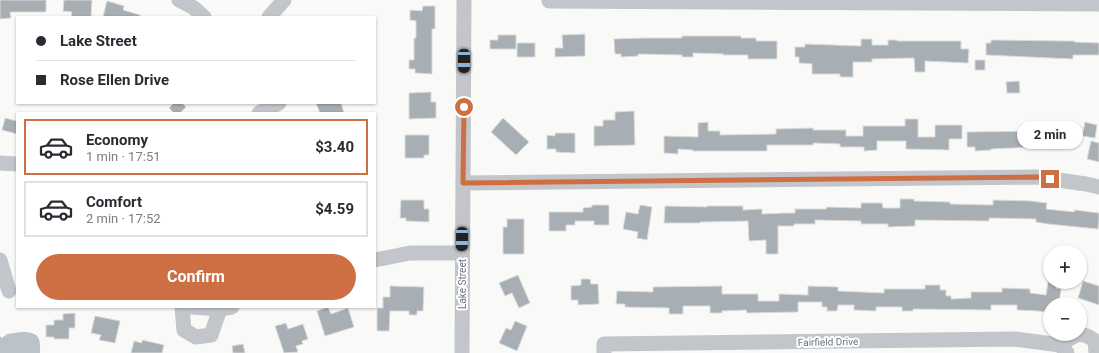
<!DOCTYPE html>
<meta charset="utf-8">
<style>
body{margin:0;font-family:Roboto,sans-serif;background:#f2f2f3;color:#2b2b33;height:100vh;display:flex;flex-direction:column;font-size:15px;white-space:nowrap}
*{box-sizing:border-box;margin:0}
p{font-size:13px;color:#7c7c81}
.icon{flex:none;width:22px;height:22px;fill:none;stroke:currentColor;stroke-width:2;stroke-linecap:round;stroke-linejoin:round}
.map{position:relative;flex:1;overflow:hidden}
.details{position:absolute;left:16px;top:112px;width:360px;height:196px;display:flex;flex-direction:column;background:#fff;border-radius:0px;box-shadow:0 1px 3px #0004}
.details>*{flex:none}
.top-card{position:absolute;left:16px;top:16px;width:360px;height:88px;border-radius:0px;box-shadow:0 1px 3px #0004;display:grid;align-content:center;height:88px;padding:0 20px;background:#fff}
.tools{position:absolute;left:1043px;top:245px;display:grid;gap:8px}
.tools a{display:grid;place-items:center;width:44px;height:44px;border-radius:50%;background:#fff;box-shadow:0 1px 3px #0004;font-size:20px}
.end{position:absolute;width:18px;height:18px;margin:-9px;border:5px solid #ce6e43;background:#fff;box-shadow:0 0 0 2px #fff}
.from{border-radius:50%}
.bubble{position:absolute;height:28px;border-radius:14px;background:#fff;box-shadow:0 1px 3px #0004;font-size:13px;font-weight:700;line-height:28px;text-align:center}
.car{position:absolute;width:12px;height:24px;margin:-12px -6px;border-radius:5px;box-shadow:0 0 3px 1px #0007;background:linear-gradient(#222 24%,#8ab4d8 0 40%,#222 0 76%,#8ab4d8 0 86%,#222 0)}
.top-card b{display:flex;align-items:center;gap:14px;height:38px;font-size:15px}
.top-card b+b{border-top:1px solid #e1e1e2}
.top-card i{width:10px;height:10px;background:#2b2b33}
ul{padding:7px 0 0;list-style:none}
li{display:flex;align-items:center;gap:12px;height:56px;margin:0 8px 6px;padding:0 12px;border:2px solid #e1e1e2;border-radius:0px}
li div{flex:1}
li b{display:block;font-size:15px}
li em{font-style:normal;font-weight:700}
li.active{border-color:#ce6e43}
li>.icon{width:36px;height:36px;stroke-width:1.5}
.primary-button{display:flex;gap:8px;margin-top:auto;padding:8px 20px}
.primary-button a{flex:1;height:46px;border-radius:24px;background:#ce6e43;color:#fff;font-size:16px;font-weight:700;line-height:46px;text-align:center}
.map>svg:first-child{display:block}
</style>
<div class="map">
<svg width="1099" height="353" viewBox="0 0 1099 353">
<rect width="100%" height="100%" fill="#f9faf8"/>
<path fill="#bbc3c8" d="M21 332C38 332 41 336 40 353H0V336L2 338 7 334Z"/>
<g fill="#a7aeb4" stroke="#dbdbda">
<polygon points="0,0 46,0 46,12 10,12 11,18 0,19"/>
<polygon points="64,0 92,0 91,17 71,17 72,12 63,11"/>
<polygon points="107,1 124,6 123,10 140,15 140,17 103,17"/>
<polygon points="423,6 435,6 435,29 432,29 432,74 415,73 415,69 409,69 409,60 414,60 414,38 416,38 416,21 410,20 410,10 422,11"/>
<polygon points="585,34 585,56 555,57 555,48 563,48 562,35"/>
<polygon points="498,35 516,35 516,49 490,49 490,40 498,40"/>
<polygon points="682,36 741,36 741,38 756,38 756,41 777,41 777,59 748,59 748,55 723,55 724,54 693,53 693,57 682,57 682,55 638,54 638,56 621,57 621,54 615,54 614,39 645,38 682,38"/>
<polygon points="861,39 872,39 872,45 888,45 888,40 897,40 897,41 961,41 961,49 969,49 968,63 925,61 925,72 915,72 914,58 872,59 872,62 853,62 853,77 840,77 840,74 812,74 812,64 799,63 799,57 795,57 795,47 805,47 805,44 861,46"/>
<polygon points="991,40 1064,41 1074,41 1074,42 1099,43 1099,55 1073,55 1073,59 986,55 986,43 991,43"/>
<rect x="517" y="43" width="18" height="14"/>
<rect x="975" y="60" width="10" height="10"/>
<polygon points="1019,81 1020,93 1007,93 1006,82"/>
<polygon points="431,92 431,102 436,102 436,118 409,119 409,93"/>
<polygon points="174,103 182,103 186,107 180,113 174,113 169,108"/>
<polygon points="316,103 341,103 344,113 320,113"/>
<polygon points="634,111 635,145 594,146 594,126 603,126 603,120 615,120 615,112"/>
<polygon points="5,118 17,121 17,134 2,130"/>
<polygon points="503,118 529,142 516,155 491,132"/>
<polygon points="905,119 918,119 918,137 935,137 935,125 962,125 962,139 949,139 949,150 906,149 906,141 877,141 877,150 864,151 864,147 840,147 840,144 813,143 813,145 767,145 767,151 693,151 693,150 678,149 678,154 664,153 664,136 698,137 698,123 708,122 708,131 720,131 720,135 776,134 776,129 813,128 813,130 846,130 846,136 863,136 863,126 905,126"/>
<polygon points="1085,122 1097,125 1095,138 1082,136"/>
<polygon points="1043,128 1074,130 1073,144 1059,144 1058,149 1035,147 991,149 991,150 975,151 975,147 967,147 967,132 1043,131"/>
<polygon points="555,133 575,133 575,153 556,152 556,149 547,149 547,135 555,136"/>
<polygon points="405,135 429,135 429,155 424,155 424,158 405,158"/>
<polygon points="1091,141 1099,143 1099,162 1087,159"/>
<polygon points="900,199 914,199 914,201 950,202 950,204 993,205 993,200 1031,201 1047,203 1046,209 1074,212 1075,210 1099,213 1099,220 1098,229 1048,224 1036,222 1036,219 989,218 989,221 915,220 915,226 888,227 888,224 861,224 861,221 815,220 815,224 794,224 794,226 778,226 778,254 766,254 766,240 749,241 748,221 700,222 700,223 664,223 665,206 707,207 707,206 743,206 743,210 762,209 762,214 784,213 795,213 795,209 826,209 827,207 861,208 861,203 882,203 883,208 900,208"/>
<polygon points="401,200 424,200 424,209 429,209 429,222 406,221 406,218 400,218"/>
<polygon points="592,205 609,205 609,225 594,225 594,221 575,221 575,225 566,225 566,231 549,231 549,212 583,212 583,208 592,207"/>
<polygon points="640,205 652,207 647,240 637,238 638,232 623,229 626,212 638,214"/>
<polygon points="507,219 524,219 524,254 503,254 503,227 507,227"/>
<polygon points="518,275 530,303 519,308 512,293 505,296 499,283"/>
<polygon points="581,279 590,279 591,284 598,284 599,304 578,305 578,300 571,300 571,286 581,285"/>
<polygon points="1083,281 1099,286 1099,305 1078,298"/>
<polygon points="1048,282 1057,282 1056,288 1061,289 1059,304 1050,304 1050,313 1038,311 1017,310 1017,305 991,305 991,310 913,309 913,311 902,311 902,307 876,307 876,311 854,310 854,305 838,305 837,311 827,311 827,307 822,307 822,302 798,302 798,312 747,313 746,310 722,311 722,313 710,313 710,306 683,306 683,314 669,314 669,308 625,307 625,304 616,304 617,291 653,292 653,287 722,286 722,294 758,294 758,301 779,301 779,294 808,295 808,286 838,287 838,291 884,293 884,289 925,289 925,285 940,285 940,290 946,290 946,296 951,296 951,299 971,298 971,292 1002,292 1002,288 1030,289 1030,293 1046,295"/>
<polygon points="390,286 424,287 423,311 417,311 417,315 409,315 409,311 390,311 389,331 377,331 377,308 383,308 383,297 390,297"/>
<polygon points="328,307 331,314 348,308 354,327 325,336 317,311"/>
<polygon points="75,313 75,328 69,328 69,339 54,339 54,337 46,337 46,325 54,325 54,320 63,320 63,314"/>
<polygon points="95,316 120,321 115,343 99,340 101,335 91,333"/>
<polygon points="515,321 527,326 517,351 499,343 506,328 511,330"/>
<polygon points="286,323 288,329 303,324 308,339 302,341 303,344 296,346 298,352 284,353 275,326"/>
<polygon points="142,340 164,345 162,353 131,353 134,341 142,343"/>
<polygon points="243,344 245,353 233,353 232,346"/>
</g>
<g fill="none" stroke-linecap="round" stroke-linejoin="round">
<g stroke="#c2c5c9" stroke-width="15">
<polyline points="179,0 194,8 204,17"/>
<polyline points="549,1 1099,4"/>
<polyline points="269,17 284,0"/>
<polyline points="259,113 279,103"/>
<polyline points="0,163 17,164"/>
<polyline points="463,183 1037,177 1086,184 1099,187"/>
<polyline points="0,260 9,291"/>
<polyline points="375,260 410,253 462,253"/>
<polyline points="182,307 184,330 196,337 211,335 220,309"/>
<polyline points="191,307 220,309 232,307"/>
<path d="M1060 345C1073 336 1081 329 1095 341L1096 353"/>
<polyline points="462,353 464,0"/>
<polyline points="604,353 604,344 1015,339 1060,345 1067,353"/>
</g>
</g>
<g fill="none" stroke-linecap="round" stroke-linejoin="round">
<polyline stroke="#ce6e43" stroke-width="5" points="464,107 463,183 1037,177 1050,179"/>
</g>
<g text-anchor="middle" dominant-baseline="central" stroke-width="4" stroke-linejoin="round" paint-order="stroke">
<g font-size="10" fill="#68737f" stroke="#fff">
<text transform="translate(462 284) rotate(-90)">Lake Street</text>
<text transform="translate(828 342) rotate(-1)">Fairfield Drive</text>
</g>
</g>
</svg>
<div class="tools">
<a>+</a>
<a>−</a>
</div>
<i class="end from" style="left:464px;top:107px"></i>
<i class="end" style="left:1050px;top:179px"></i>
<div class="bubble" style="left:1017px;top:121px;width:66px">2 min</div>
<i class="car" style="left:464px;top:61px;rotate:180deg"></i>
<i class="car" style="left:462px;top:239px;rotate:181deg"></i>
<div class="top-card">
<b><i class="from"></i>Lake Street</b>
<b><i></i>Rose Ellen Drive</b>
</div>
<section class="details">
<ul>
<li class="active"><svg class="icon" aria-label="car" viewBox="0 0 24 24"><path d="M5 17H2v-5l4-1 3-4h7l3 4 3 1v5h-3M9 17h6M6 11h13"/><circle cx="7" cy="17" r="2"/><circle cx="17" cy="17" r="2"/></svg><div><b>Economy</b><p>1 min · 17:51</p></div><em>$3.40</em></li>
<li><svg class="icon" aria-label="car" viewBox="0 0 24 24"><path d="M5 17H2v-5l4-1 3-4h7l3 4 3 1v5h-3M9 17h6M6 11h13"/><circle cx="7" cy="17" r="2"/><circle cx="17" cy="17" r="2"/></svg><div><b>Comfort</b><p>2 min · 17:52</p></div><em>$4.59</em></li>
</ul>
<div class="primary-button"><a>Confirm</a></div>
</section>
</div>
